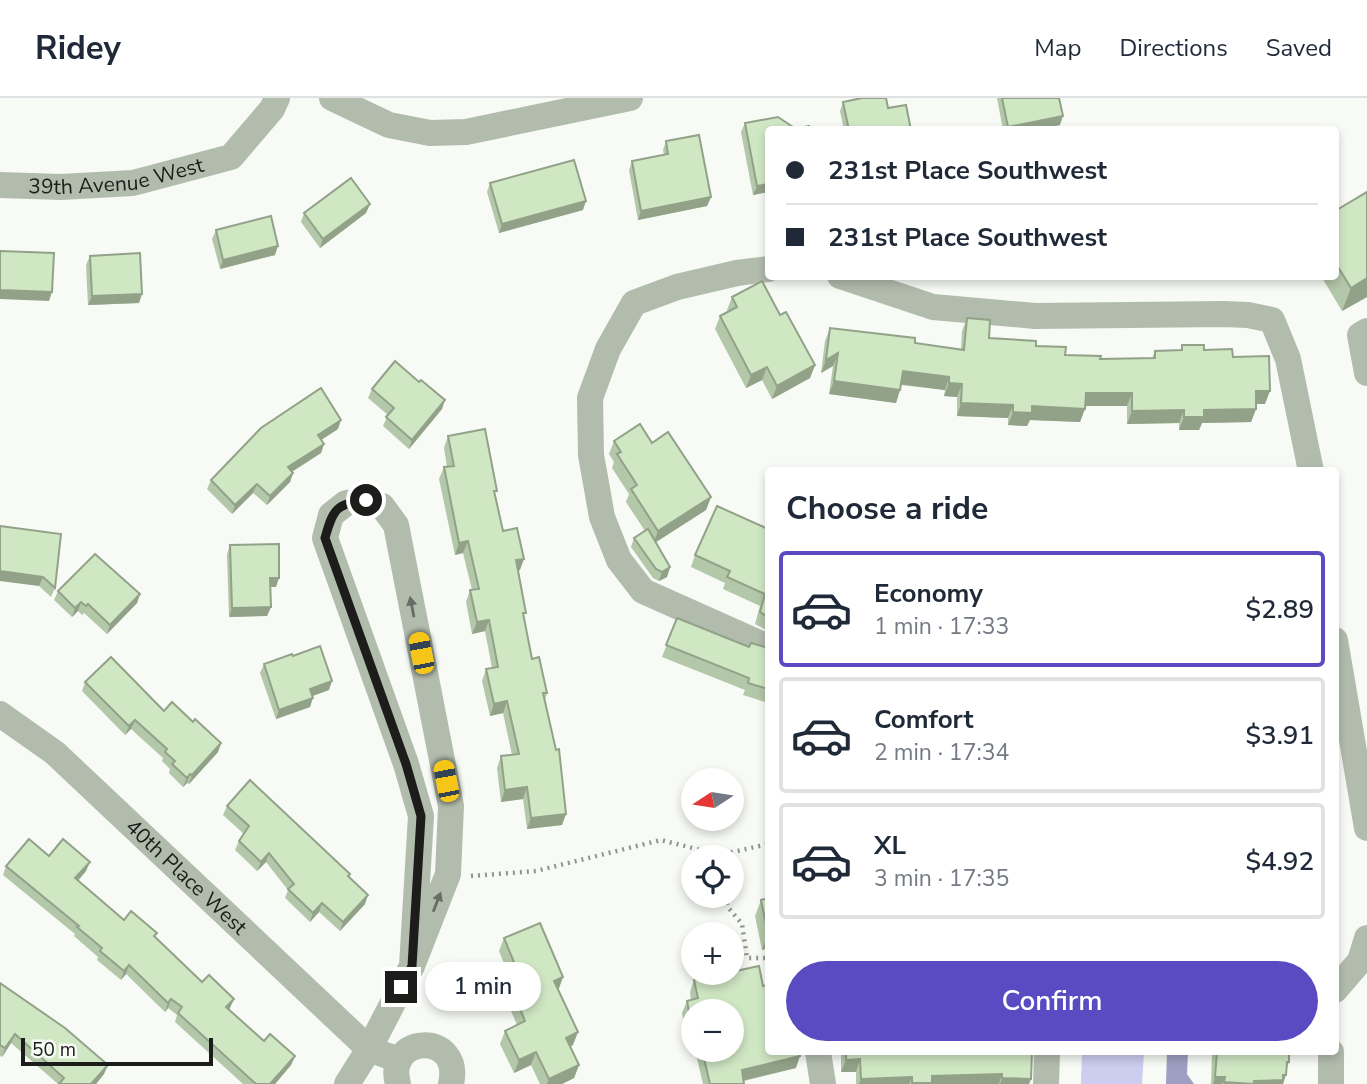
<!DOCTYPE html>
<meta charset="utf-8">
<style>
body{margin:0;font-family:"Nunito Sans",sans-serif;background:#f2f2f3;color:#1f2937;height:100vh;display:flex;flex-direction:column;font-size:26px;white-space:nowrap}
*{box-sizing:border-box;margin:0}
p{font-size:23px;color:#747a83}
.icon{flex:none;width:38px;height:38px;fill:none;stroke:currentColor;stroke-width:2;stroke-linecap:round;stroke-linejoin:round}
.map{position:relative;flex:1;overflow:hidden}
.panel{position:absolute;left:765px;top:369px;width:574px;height:588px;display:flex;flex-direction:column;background:#fff;border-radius:7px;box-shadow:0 4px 10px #0003}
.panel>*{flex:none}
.banner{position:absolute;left:765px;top:28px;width:574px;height:154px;border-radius:7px;box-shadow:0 4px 10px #0003;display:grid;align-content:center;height:154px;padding:0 21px;background:#fff}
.needle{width:46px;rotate:258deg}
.tools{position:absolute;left:681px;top:670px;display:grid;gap:14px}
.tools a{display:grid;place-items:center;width:63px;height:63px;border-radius:50%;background:#fff;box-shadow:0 4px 10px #0003;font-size:35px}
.scale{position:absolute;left:21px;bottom:18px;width:192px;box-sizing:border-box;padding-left:7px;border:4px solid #1c1d1b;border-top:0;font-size:19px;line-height:24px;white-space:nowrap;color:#1c1d1b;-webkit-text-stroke:5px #f7faf5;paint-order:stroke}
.end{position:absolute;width:32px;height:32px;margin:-16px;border:9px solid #1c1d1b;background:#fff;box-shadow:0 0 0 4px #fff}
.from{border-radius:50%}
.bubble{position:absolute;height:49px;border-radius:24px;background:#fff;box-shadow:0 4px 10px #0003;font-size:23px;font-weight:600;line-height:49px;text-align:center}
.car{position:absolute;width:21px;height:42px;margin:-21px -10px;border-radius:9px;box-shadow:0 0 5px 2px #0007;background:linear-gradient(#f5c518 24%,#345 0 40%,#f5c518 0 76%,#345 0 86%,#f5c518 0)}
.banner b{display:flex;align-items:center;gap:24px;height:66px;font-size:26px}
.banner b+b{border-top:2px solid #e0e1e3}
.banner i{width:18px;height:18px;background:#1f2937}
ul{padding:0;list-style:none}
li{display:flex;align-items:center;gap:21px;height:116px;margin:0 14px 10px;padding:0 7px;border:4px solid #e0e1e3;border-radius:7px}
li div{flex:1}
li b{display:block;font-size:26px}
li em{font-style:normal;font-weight:600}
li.selected{border-color:#5b4bc3}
li>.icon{width:63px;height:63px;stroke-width:1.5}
h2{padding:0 21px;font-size:32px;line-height:84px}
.primary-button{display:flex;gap:14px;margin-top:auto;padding:14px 21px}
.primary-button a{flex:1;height:80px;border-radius:42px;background:#5b4bc3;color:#fff;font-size:28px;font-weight:600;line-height:80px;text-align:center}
header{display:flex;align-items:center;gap:42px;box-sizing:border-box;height:98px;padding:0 35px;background:#fff;border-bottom:2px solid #e0e1e3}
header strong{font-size:33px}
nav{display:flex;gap:38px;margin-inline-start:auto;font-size:24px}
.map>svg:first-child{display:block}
</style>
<header>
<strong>Ridey</strong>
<nav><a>Map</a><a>Directions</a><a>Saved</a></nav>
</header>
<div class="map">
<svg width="1367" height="986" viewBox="0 0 1367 986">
<rect width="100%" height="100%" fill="#f7faf5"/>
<polygon fill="#cccdef" points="1082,954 1144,954 1142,986 1081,986"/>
<polygon fill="#9e9fc3" points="1167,954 1188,954 1187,976 1194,986 1166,986"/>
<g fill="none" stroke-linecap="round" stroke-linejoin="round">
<g stroke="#929491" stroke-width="4.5" stroke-dasharray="2 5" stroke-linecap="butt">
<polyline points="471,778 536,773 661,742 720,757 768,746"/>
<polyline points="726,798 727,808 742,826 747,860 768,860"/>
</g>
<g stroke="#b2bcad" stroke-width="26">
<polyline points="332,0 389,27 430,35 466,34 630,0"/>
<path id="s1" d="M0 87 61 89 133 85 231 59 272 11 277 0"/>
<polyline points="768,171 737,175 677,189 634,205 608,251 590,300 591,357 602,419 619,462 643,493 768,549"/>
<polyline points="840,178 933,209 1035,218 1223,216 1248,217 1272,222 1288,261 1311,373"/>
<polyline points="1367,233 1360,237 1367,275"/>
<polyline points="1335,542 1367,730"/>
<path id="s2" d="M0 616 55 655 369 951 399 962"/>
<polyline points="1335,892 1360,863 1367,840"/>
<polyline points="818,954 823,986"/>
<polyline points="1331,954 1331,986"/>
<polyline points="347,986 369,951 412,868 448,776 451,708 396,427 382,408 366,402 346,405 331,417 325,440 406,666 421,718 412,868"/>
<path d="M398 986C384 936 463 933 451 986"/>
<polyline points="1046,986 1047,954"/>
</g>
</g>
<g fill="#b3c7a9">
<polygon points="997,0 1059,0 1060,27 1036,32 1003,32"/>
<polygon points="843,4 888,10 911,32 844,32 840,13"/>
<polygon points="745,25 768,94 753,97 741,34"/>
<polygon points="666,43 711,99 707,108 638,122 629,72 632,63 664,57 663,52"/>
<polygon points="490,85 583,112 499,135 487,94"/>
<polygon points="1367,94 1367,199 1342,213 1321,178 1335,178 1335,113"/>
<polygon points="370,106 366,115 320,150 301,124 304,115"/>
<polygon points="216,132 275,157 220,171 212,141"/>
<polygon points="90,158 139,205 88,207 86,167"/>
<polygon points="732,199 780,217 815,267 810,280 772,301 762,282 746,290 715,231 720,218 728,214 727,212"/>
<polygon points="967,220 989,240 1036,248 1065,257 1100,261 1152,260 1155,253 1181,252 1182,247 1233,259 1265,306 1256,306 1256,311 1251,324 1202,325 1199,332 1179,332 1179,325 1127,326 1127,308 1085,308 1080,324 1030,322 1027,328 1008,327 1008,320 957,318 957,299 944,298 945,292 901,287 896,305 829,296 833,268 821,275 825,243 830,230 915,245 961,251 962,233"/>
<polygon points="419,284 442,311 409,351 383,328 388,317 368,300 372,291"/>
<polygon points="338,331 321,342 324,346 321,355 292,374 293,375 290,384 267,407 253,395 232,416 207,391 211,382"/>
<polygon points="448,338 496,398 503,433 520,472 518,473 524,522 532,561 547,595 545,602 562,727 527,731 523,701 501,704 497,670 501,658 512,657 503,615 490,618 482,583 486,571 492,570 485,533 472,536 466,504 470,492 472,492 463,455 455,457 439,381 444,369 447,369 444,350"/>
<polygon points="614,343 652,345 711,399 706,412 656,444 670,469 667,479 659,483 653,480 631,449 634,440 645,433 626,404 629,396 612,370 614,364 609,356"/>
<polygon points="0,428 55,490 51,499 39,488"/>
<polygon points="768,431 768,533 755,526 760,508 723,491 725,485 691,469 695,457"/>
<polygon points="230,447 276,489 270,489 271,509 267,518 229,519 227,456"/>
<polygon points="58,493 140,496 137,505 107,536 84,515 82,517 78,513 72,519 54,502"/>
<polygon points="677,520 749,549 768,550 768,605 743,597 745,592 662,559"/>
<polygon points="293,558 329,592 312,598 310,609 276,621 260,575 264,566"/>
<polygon points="85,584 193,624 221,645 218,654 189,686 187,685 183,689 169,675 170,671 162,663 163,660 131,631 125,637 82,593"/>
<polygon points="227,708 350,776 349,780 365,806 340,833 319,814 310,824 285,800 288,792 266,764 257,773 235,752 239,743 244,736 223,717"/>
<polygon points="49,758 86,773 78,783 124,822 155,839 230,910 229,912 264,943 295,958 291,967 275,986 243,986 175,924 177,917 168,910 165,914 126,876 121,882 97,862 98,859 74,838 75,836 3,777 6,768"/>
<polygon points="768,790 768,850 762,852 755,818 761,802 766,801 766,798"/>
<polygon points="504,840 563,879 558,892 573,947 570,949 579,967 574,980 562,986 540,986 531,967 514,975 500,946 505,933 517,927 498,882 503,869 505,868 499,853"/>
<polygon points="694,882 763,888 796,970 744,983 744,986 703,986 695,952 732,952 693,914 693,948 689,949 682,915 687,903 691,902 690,894"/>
<polygon points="0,885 104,976 96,986 58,986 11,945 2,959 0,958"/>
<polygon points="841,954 1032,954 1031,981 1029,986 856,986 856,974 841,974"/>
<polygon points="1212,954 1289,954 1283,986 1211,986"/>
</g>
<g fill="#92a289">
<polygon points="1063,18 1060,27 1036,32 1007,32 1008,29"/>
<polygon points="768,86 768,94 753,97 757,88"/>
<polygon points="711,99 707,108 638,122 641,113"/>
<polygon points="586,103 583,112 499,135 502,126"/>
<polygon points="370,106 366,115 320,150 323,141"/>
<polygon points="278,148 275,157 220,171 223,162"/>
<polygon points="1367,180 1367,199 1342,213 1351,190"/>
<polygon points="0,192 52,194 49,203 0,201"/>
<polygon points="142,196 139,205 88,207 92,198"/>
<polygon points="838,255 833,268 821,275 826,262"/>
<polygon points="815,267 810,280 772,301 777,288"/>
<polygon points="767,269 762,282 746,290 751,277"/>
<polygon points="903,273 949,279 945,292 898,286"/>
<polygon points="834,283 900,292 896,305 829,296"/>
<polygon points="949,285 962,286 957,299 944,298"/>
<polygon points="1256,293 1270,293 1265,306 1251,306"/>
<polygon points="1086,295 1132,295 1127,308 1081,308"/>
<polygon points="445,302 442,311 409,351 412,342"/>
<polygon points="961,305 1013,307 1008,320 957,318"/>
<polygon points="1032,308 1085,311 1080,324 1030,322 1027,328 1008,327 1013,314"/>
<polygon points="1256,311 1251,324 1202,325 1199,332 1179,332 1184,319 1204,312"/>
<polygon points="1184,312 1179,325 1127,326 1132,313"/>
<polygon points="341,322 338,331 315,346 318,337"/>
<polygon points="324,346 321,355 285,378 288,369"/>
<polygon points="293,375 290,384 267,407 270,398"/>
<polygon points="257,386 253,395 232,416 235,407"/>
<polygon points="711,399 706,412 653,446 658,433"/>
<polygon points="468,443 463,455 455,457 459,445"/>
<polygon points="524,461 520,472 512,474 516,462"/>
<polygon points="670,469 667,479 659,483 662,474"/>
<polygon points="0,473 43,479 39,488 0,483"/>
<polygon points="270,480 279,480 276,489 266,489"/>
<polygon points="140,496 137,505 107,536 110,527"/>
<polygon points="81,504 78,513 72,519 75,510"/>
<polygon points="271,509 267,518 229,519 232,510"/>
<polygon points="489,522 485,533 472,536 477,524"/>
<polygon points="332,583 329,592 307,600 310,591"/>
<polygon points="313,600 310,609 276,621 279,612"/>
<polygon points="507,603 503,615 490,618 494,606"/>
<polygon points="135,622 131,631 125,637 129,628"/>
<polygon points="221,645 218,654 189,686 192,677"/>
<polygon points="190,676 187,685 183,689 187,680"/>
<polygon points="527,689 523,701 501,704 505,692"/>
<polygon points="566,716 562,727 527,731 531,720"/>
<polygon points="269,755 266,764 257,773 261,764"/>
<polygon points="90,764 86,773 72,789 75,780"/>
<polygon points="368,797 365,806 340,833 343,824"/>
<polygon points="322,805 319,814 310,824 313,815"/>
<polygon points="768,836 768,850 762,852"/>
<polygon points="129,867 126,876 121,882 124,873"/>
<polygon points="563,879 558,893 554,883"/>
<polygon points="171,901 168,910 165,914 168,905"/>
<polygon points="234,901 230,910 222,918 226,909"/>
<polygon points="578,934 573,947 561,953 566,940"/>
<polygon points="15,936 11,945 2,959 5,950"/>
<polygon points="693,939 693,948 689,949"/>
<polygon points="536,954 531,967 514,975 519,962"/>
<polygon points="295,958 291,967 275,986 270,986"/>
<polygon points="800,958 796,970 737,984 742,972"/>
<polygon points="860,961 856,974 841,974 846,962"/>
<polygon points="1287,964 1289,964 1284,977 1286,977 1283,986 1224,986 1224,984 1254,983"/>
<polygon points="108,967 104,976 96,986 91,986"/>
<polygon points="579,967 574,980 562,986 547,986 549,981"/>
<polygon points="1002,976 999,986 912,986 932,978"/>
<polygon points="912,979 909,986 859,986 861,981"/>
<polygon points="1215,979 1225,979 1222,986 1213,986"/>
<polygon points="1002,980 1031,981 1029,986 1000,986"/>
</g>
<g fill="#d0e7c4" stroke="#92a289" stroke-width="2">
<polygon points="862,0 886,0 888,10 906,7 911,32 849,32 843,4"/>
<polygon points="1002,0 1059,0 1063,18 1008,29"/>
<polygon points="778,19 796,31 809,28 810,32 768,32 768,86 757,88 745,25"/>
<polygon points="699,37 711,99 641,113 632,63 668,56 666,43"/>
<polygon points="574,62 586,103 502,126 490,85"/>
<polygon points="351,80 370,106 323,141 304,115"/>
<polygon points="1367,94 1367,180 1351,190 1335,164 1335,113"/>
<polygon points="271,118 278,148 223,162 216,132"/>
<polygon points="0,153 54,155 52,194 0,192"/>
<polygon points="140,155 142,196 92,198 90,158"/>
<polygon points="762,183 780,217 786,214 815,267 777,288 767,269 751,277 720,218 737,209 732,199"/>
<polygon points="967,220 990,222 989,240 1036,243 1036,248 1066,249 1065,257 1101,258 1100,261 1155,260 1155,253 1182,252 1182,247 1204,247 1204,252 1232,251 1233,259 1269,258 1270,293 1256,293 1256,311 1204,312 1204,319 1184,319 1184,312 1132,313 1132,295 1086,295 1085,311 1032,308 1032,315 1013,314 1013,307 961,305 962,286 949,285 949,279 903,273 900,292 834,283 838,255 826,262 830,230 915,240 915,245 964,252"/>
<polygon points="395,263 419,284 421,282 445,302 412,342 386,319 394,310 372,291"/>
<polygon points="321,290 341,322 318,337 324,346 288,369 293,375 270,398 257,386 235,407 211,382 261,330"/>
<polygon points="640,326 652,345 668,334 711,399 658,433 631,391 637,387 617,356 621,354 614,343"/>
<polygon points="485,331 497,393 494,393 503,433 517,430 524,461 516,462 526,515 523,515 532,561 539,559 547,595 543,595 556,652 559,651 566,716 531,720 527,689 505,692 501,658 519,656 507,603 494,606 486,571 498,569 489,522 477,524 470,492 479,491 468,443 459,445 444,369 454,368 448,338"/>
<polygon points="717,408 768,431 768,519 760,514 765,496 727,479 730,473 695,457"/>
<polygon points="0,428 61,436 55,490 43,479 0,473"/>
<polygon points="648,431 670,469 662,474 656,471 634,440"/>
<polygon points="279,446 279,480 270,480 271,509 232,510 230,447"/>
<polygon points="95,456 140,496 110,527 88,506 86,508 81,504 75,510 58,493"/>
<polygon points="677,520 749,549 751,545 768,550 768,591 748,585 749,580 666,547"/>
<polygon points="320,548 332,583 310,591 313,600 279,612 264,566 292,556 293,558"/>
<polygon points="111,559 164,613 172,604 193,624 195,621 221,645 192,677 190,676 187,680 172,666 175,663 165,654 167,651 135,622 129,628 85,584"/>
<polygon points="250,682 350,776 348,778 368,797 343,824 322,805 313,815 288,791 294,786 269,755 261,764 239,743 249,728 227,708"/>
<polygon points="29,741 49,758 63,741 90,764 75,780 124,822 131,813 157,835 154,838 202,884 209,877 234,901 226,909 264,943 270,936 295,958 270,986 256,986 178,915 182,909 171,901 168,905 129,867 124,873 100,853 102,850 77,829 79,828 6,768"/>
<polygon points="768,800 768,836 761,802"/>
<polygon points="540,825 563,879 554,883 578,934 566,940 579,967 549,981 536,954 519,962 505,933 525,923 503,869 514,864 504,840"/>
<polygon points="759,868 763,888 768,887 768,954 799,954 800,958 742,972 744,986 710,986 702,952 732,952 732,914 693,914 693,934 687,903 698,900 694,882"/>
<polygon points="0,885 65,930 108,967 91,986 59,986 64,980 15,936 5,950 0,947"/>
<polygon points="846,954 1032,954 1031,981 1002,980 1002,976 932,978 932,985 912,985 912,979 861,981 860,961 846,962"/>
<polygon points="1217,954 1289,954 1289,964 1287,964 1286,977 1283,977 1283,982 1254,983 1254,986 1224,984 1225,979 1215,979"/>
</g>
<defs><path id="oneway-solid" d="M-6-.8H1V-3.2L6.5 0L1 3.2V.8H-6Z" transform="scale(1.75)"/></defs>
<g fill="#676c64">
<use href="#oneway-solid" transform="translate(412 509) rotate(-101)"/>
<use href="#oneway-solid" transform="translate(437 804) rotate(-69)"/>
</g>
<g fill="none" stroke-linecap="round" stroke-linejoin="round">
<path stroke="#1c1d1b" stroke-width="9" d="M366 402C336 406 333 411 325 440L406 666 421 718 412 868 401 889"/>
</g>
<g text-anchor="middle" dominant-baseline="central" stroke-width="6" stroke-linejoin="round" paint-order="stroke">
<g font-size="21" fill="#1c1d1b" stroke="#f7faf5">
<text stroke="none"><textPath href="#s1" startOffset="117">39th Avenue West</textPath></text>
<text stroke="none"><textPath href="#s2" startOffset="248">40th Place West</textPath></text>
</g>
</g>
</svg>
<div class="tools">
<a><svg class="needle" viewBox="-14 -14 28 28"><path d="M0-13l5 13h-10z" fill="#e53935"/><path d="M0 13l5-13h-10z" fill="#747a83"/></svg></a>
<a><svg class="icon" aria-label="locate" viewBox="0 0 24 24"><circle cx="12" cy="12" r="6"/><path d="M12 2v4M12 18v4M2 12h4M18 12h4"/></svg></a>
<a>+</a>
<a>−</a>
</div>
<div class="scale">50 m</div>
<i class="end from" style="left:366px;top:402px"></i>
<i class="end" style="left:401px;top:889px"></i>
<div class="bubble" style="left:425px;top:864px;width:116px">1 min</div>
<i class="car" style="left:421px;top:555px;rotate:349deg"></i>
<i class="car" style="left:446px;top:683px;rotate:349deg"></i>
<div class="banner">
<b><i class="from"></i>231st Place Southwest</b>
<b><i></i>231st Place Southwest</b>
</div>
<section class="panel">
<h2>Choose a ride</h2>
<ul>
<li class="selected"><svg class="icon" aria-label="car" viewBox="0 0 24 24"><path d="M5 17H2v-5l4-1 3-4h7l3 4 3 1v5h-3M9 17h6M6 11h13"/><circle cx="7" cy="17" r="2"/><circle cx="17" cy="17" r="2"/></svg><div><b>Economy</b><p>1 min · 17:33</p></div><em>$2.89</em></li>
<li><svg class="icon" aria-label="car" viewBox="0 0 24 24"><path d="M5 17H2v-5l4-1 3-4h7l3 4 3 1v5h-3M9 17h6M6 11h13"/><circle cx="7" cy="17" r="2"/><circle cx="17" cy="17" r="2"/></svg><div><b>Comfort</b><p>2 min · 17:34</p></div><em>$3.91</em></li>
<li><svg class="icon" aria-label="car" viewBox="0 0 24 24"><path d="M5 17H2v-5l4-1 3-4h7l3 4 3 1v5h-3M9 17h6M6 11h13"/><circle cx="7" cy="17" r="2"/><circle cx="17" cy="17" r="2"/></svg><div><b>XL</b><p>3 min · 17:35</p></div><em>$4.92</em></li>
</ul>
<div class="primary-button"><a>Confirm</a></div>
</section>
</div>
